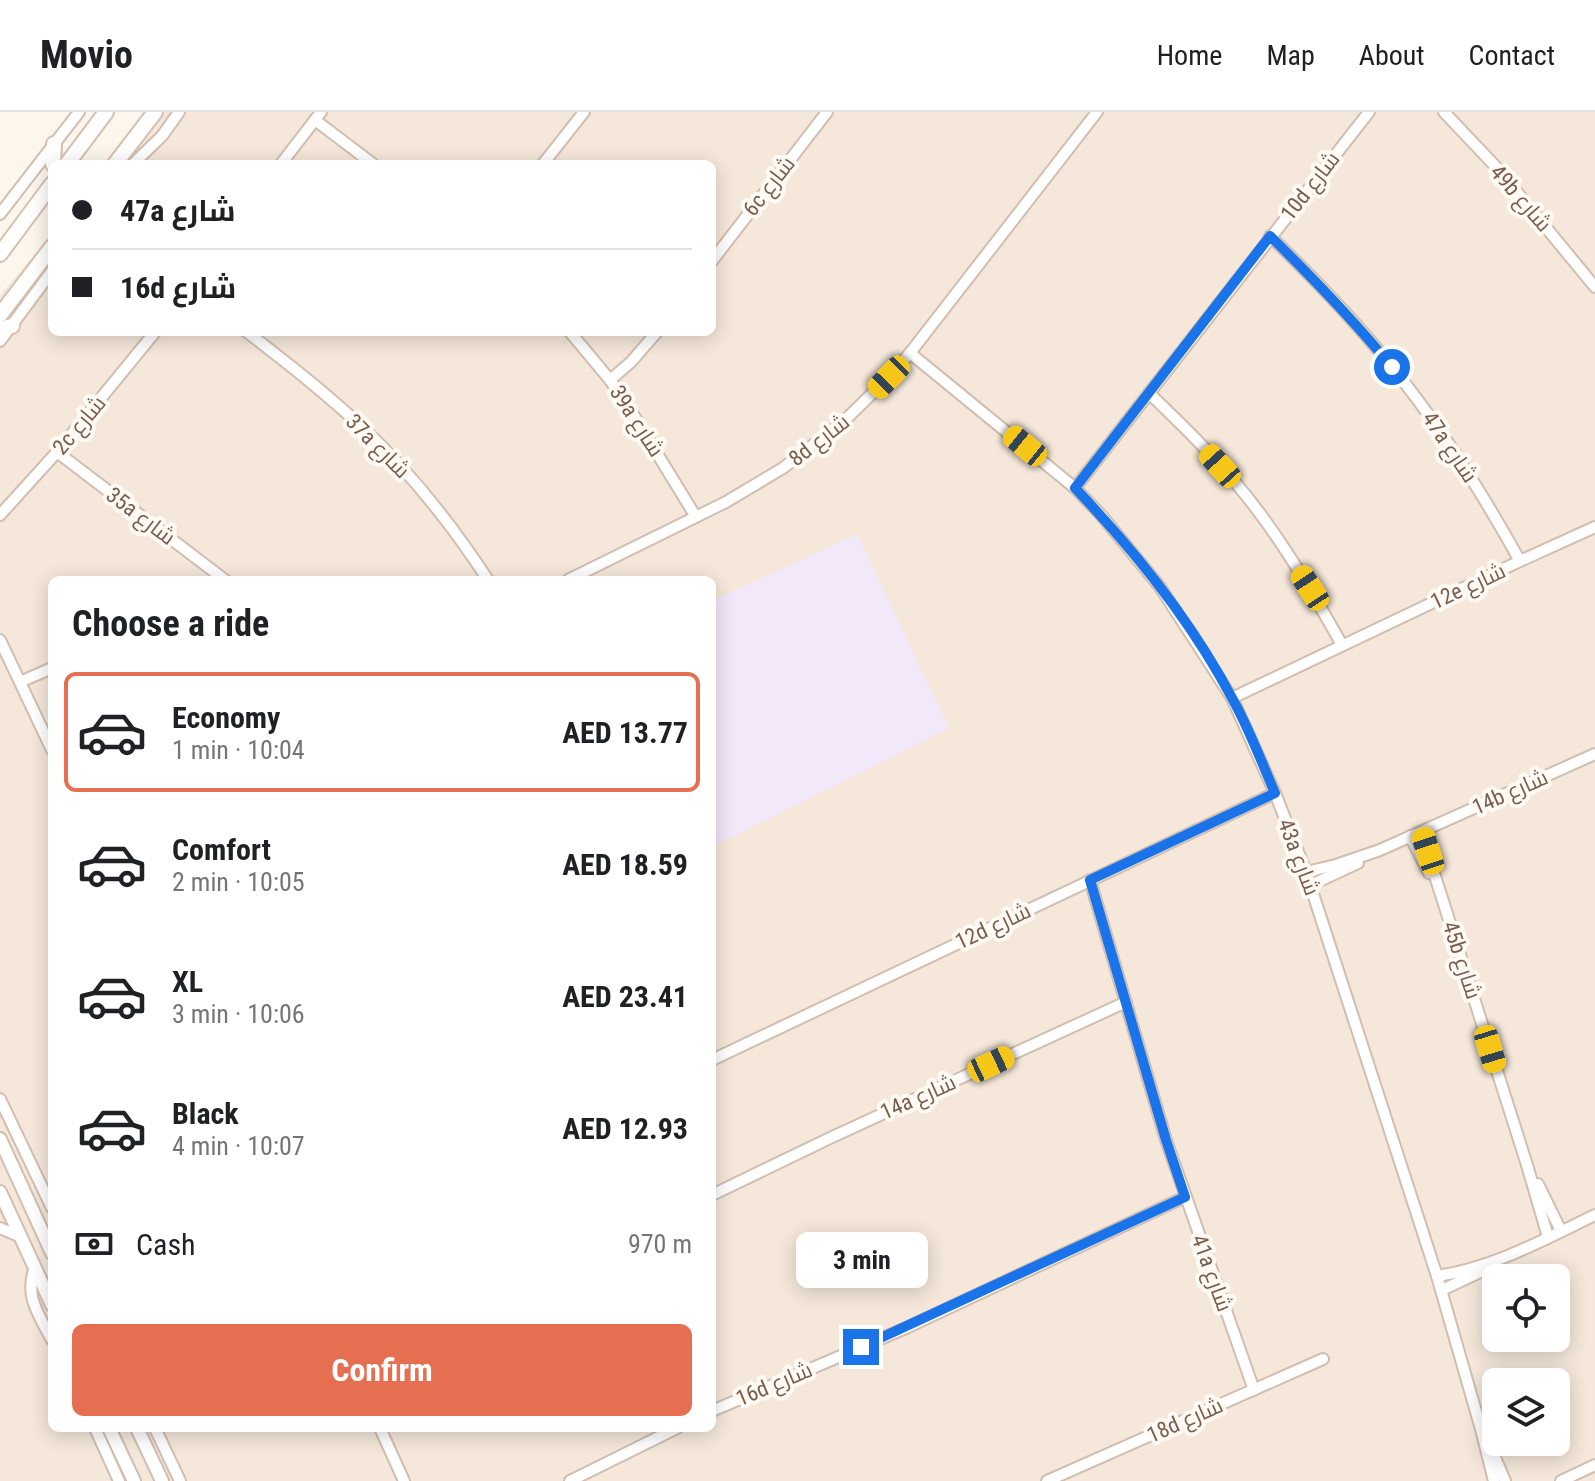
<!DOCTYPE html>
<meta charset="utf-8">
<style>
body{margin:0;font-family:"Roboto Condensed",Cairo,sans-serif;background:#f6f6f6;color:#202124;height:100vh;display:flex;flex-direction:column;font-size:30px;white-space:nowrap}
*{box-sizing:border-box;margin:0}
p{font-size:26px;color:#757577}
.icon{flex:none;width:44px;height:44px;fill:none;stroke:currentColor;stroke-width:2;stroke-linecap:round;stroke-linejoin:round}
.map{position:relative;flex:1;overflow:hidden}
.panel{position:absolute;left:48px;top:464px;width:668px;height:856px;display:flex;flex-direction:column;background:#fff;border-radius:12px;box-shadow:0 4px 20px #0003}
.panel>*{flex:none}
.guide{position:absolute;left:48px;top:48px;width:668px;height:176px;border-radius:12px;box-shadow:0 4px 20px #0003;display:grid;align-content:center;height:176px;padding:0 24px;background:#fff}
.buttons{position:absolute;left:1482px;top:1152px;display:grid;gap:16px}
.buttons a{display:grid;place-items:center;width:88px;height:88px;border-radius:12px;background:#fff;box-shadow:0 4px 20px #0003;font-size:40px}
.end{position:absolute;width:36px;height:36px;margin:-18px;border:10px solid #1a73e8;background:#fff;box-shadow:0 0 0 4px #fff}
.from{border-radius:50%}
.bubble{position:absolute;height:56px;border-radius:12px;background:#fff;box-shadow:0 4px 20px #0003;font-size:26px;font-weight:700;line-height:56px;text-align:center}
.car{position:absolute;width:24px;height:48px;margin:-24px -12px;border-radius:10px;box-shadow:0 0 6px 2px #0007;background:linear-gradient(#f5c518 24%,#345 0 40%,#f5c518 0 76%,#345 0 86%,#f5c518 0)}
.guide b{display:flex;align-items:center;gap:28px;height:76px;font-size:30px}
.guide b+b{border-top:2px solid #e0e0e0}
.guide i{width:20px;height:20px;background:#202124}
ul{padding:0;list-style:none}
li{display:flex;align-items:center;gap:24px;height:120px;margin:0 16px 12px;padding:0 8px;border:4px solid transparent;border-radius:12px}
li div{flex:1}
li b{display:block;font-size:30px}
li em{font-style:normal;font-weight:700}
li.on{border-color:#e76f51}
li>.icon{width:72px;height:72px;stroke-width:1.5}
h2{padding:0 24px;font-size:36px;line-height:96px}
.pay{display:flex;align-items:center;gap:20px;height:88px;padding:0 24px;font-size:30px}
.pay p{margin-inline-start:auto}
.cta{display:flex;gap:16px;margin-top:auto;padding:16px 24px}
.cta a{flex:1;height:92px;border-radius:12px;background:#e76f51;color:#fff;font-size:32px;font-weight:700;line-height:92px;text-align:center}
header{display:flex;align-items:center;gap:48px;box-sizing:border-box;height:112px;padding:0 40px;background:#fff;border-bottom:2px solid #e0e0e0}
header strong{font-size:38px}
nav{display:flex;gap:44px;margin-inline-start:auto;font-size:28px}
.map>svg:first-child{display:block}
</style>
<header>
<strong>Movio</strong>
<nav><a>Home</a><a>Map</a><a>About</a><a>Contact</a></nav>
</header>
<div class="map">
<svg width="1595" height="1369" viewBox="0 0 1595 1369">
<rect width="100%" height="100%" fill="#fdf6ec"/>
<path fill="#f5e8da" fill-rule="evenodd" d="M153 0H1595V1369H0V183L52 122V220H712V52H112ZM52 468H712V1316H52ZM1496 1166H1556V1226H1496ZM1496 1270H1556V1330H1496Z"/>
<polygon fill="#f3e8fa" points="857,422 949,616 712,735 712,489"/>
<g fill="none" stroke-linecap="round" stroke-linejoin="round">
<g stroke="#d1beb0" stroke-width="14">
<g id="minor">
<polyline points="1444,0 1497,56 1595,175"/>
<polyline points="315,8 373,52"/>
<polyline points="133,52 162,24 179,0"/>
<polyline points="281,52 321,0"/>
<polyline points="543,52 584,0"/>
<polyline points="0,102 79,0"/>
<path d="M1270 124C1319 171 1366 220 1407 274 1450 329 1486 388 1520 449"/>
<polyline points="712,149 827,0"/>
<path d="M247 220C287 251 327 282 364 317 412 362 452 413 488 468"/>
<polyline points="570,220 610,268 628,294 696,405"/>
<polyline points="0,229 52,159"/>
<polyline points="910,241 1075,376 1102,404 1160,475 1232,586 1275,681 1306,760 1437,1164 1481,1317 1494,1369"/>
<polyline points="610,268 631,250 657,220"/>
<path d="M1149 281C1179 310 1208 338 1234 369 1277 419 1310 476 1342 533"/>
<polyline points="57,340 225,468"/>
<polyline points="1075,376 1369,0"/>
<polyline points="0,403 57,340 155,220"/>
<polyline points="568,468 726,390 783,356 843,310 889,265 910,241 1097,0"/>
<polyline points="0,528 52,638"/>
<polyline points="20,570 52,556"/>
<polyline points="1232,586 1520,449 1595,415"/>
<polyline points="1421,720 1527,1053 1548,1125"/>
<polyline points="1410,724 1429,761"/>
<polyline points="1306,760 1336,753 1380,738 1595,642"/>
<polyline points="1090,768 1166,1028 1254,1278"/>
<polyline points="1311,773 1358,751"/>
<polyline points="712,948 1275,681"/>
<polyline points="0,987 52,1096"/>
<polyline points="1538,1072 1561,1119"/>
<polyline points="712,1083 830,1026 1126,890"/>
<polyline points="0,1116 21,1125"/>
<path d="M35 1155C24 1185 39 1203 52 1228"/>
<path d="M1437 1164C1493 1156 1545 1127 1595 1103"/>
<polyline points="1442,1178 1493,1154"/>
<polyline points="712,1299 906,1216 1185,1085"/>
<polyline points="95,1316 119,1369"/>
<polyline points="155,1316 180,1369"/>
<polyline points="380,1316 404,1369"/>
<polyline points="1491,1336 1505,1369"/>
<polyline points="570,1369 677,1316"/>
<polyline points="1047,1369 1323,1247"/>
<polyline points="1561,1369 1595,1353"/>
</g>
</g>
<g stroke="#d1beb0" stroke-width="16">
<g id="tertiary">
<polyline points="0,1027 52,1141"/>
<polyline points="0,1080 52,1193"/>
<polyline points="109,1316 134,1369"/>
<polyline points="137,1316 162,1369"/>
</g>
</g>
<g stroke="#d6c0b0" stroke-width="18">
<g id="secondary">
<polyline points="53,52 54,32"/>
<polyline points="67,52 106,0"/>
<polyline points="115,52 155,0"/>
<polyline points="0,142 52,72"/>
<polyline points="0,203 52,135"/>
<polyline points="0,217 12,214"/>
</g>
</g>
<use href="#minor" stroke="#fff" stroke-width="10"/>
<use href="#tertiary" stroke="#fff" stroke-width="12"/>
<use href="#secondary" stroke="#fff" stroke-width="14"/>
</g>
<g fill="none" stroke-linecap="round" stroke-linejoin="round">
<path stroke="#1a73e8" stroke-width="10" d="M861 1235 1185 1085 1166 1028 1090 768 1275 681C1261 649 1249 616 1232 586 1192 510 1134 438 1075 376L1270 124C1313 166 1354 209 1392 255"/>
</g>
<g text-anchor="middle" dominant-baseline="central" stroke-width="8" stroke-linejoin="round" paint-order="stroke">
<g font-size="22" fill="#7a5c4d" stroke="#fffaf3">
<text transform="translate(769 74) rotate(-52)">6c شارع</text>
<text transform="translate(1310 74) rotate(-52)">10d شارع</text>
<text transform="translate(1521 86) rotate(49)">49b شارع</text>
<text transform="translate(637 309) rotate(57)">39a شارع</text>
<text transform="translate(79 313) rotate(-50)">2c شارع</text>
<text transform="translate(819 328) rotate(-38)">8d شارع</text>
<text transform="translate(378 334) rotate(45)">37a شارع</text>
<text transform="translate(1450 335) rotate(56)">47a شارع</text>
<text transform="translate(141 404) rotate(37)">35a شارع</text>
<text transform="translate(1468 474) rotate(-25)">12e شارع</text>
<text transform="translate(1510 680) rotate(-24)">14b شارع</text>
<text transform="translate(1299 745) rotate(69)">43a شارع</text>
<text transform="translate(993 814) rotate(-25)">12d شارع</text>
<text transform="translate(1462 848) rotate(72)">45b شارع</text>
<text transform="translate(918 985) rotate(-24)">14a شارع</text>
<text transform="translate(1212 1161) rotate(70)">41a شارع</text>
<text transform="translate(774 1272) rotate(-23)">16d شارع</text>
<text transform="translate(1185 1308) rotate(-24)">18d شارع</text>
</g>
</g>
</svg>
<div class="buttons">
<a><svg class="icon" aria-label="locate" viewBox="0 0 24 24"><circle cx="12" cy="12" r="6"/><path d="M12 2v4M12 18v4M2 12h4M18 12h4"/></svg></a>
<a><svg class="icon" aria-label="layers" viewBox="0 0 24 24"><path d="M12 4l9 5-9 5-9-5zM3 14l9 5 9-5"/></svg></a>
</div>
<i class="end from" style="left:1392px;top:255px"></i>
<i class="end" style="left:861px;top:1235px"></i>
<div class="bubble" style="left:796px;top:1120px;width:132px">3 min</div>
<i class="car" style="left:889px;top:265px;rotate:224deg"></i>
<i class="car" style="left:1025px;top:334px;rotate:309deg"></i>
<i class="car" style="left:1220px;top:354px;rotate:318deg"></i>
<i class="car" style="left:1310px;top:476px;rotate:327deg"></i>
<i class="car" style="left:1428px;top:739px;rotate:342deg"></i>
<i class="car" style="left:1490px;top:937px;rotate:163deg"></i>
<i class="car" style="left:991px;top:952px;rotate:65deg"></i>
<div class="guide">
<b><i class="from"></i>47a شارع</b>
<b><i></i>16d شارع</b>
</div>
<section class="panel">
<h2>Choose a ride</h2>
<ul>
<li class="on"><svg class="icon" aria-label="car" viewBox="0 0 24 24"><path d="M5 17H2v-5l4-1 3-4h7l3 4 3 1v5h-3M9 17h6M6 11h13"/><circle cx="7" cy="17" r="2"/><circle cx="17" cy="17" r="2"/></svg><div><b>Economy</b><p>1 min · 10:04</p></div><em>AED 13.77</em></li>
<li><svg class="icon" aria-label="car" viewBox="0 0 24 24"><path d="M5 17H2v-5l4-1 3-4h7l3 4 3 1v5h-3M9 17h6M6 11h13"/><circle cx="7" cy="17" r="2"/><circle cx="17" cy="17" r="2"/></svg><div><b>Comfort</b><p>2 min · 10:05</p></div><em>AED 18.59</em></li>
<li><svg class="icon" aria-label="car" viewBox="0 0 24 24"><path d="M5 17H2v-5l4-1 3-4h7l3 4 3 1v5h-3M9 17h6M6 11h13"/><circle cx="7" cy="17" r="2"/><circle cx="17" cy="17" r="2"/></svg><div><b>XL</b><p>3 min · 10:06</p></div><em>AED 23.41</em></li>
<li><svg class="icon" aria-label="car" viewBox="0 0 24 24"><path d="M5 17H2v-5l4-1 3-4h7l3 4 3 1v5h-3M9 17h6M6 11h13"/><circle cx="7" cy="17" r="2"/><circle cx="17" cy="17" r="2"/></svg><div><b>Black</b><p>4 min · 10:07</p></div><em>AED 12.93</em></li>
</ul>
<div class="pay"><svg class="icon" aria-label="cash" viewBox="0 0 24 24"><path d="M3 7h18v10H3z"/><circle cx="12" cy="12" r="2"/></svg>Cash<p>970 m</p></div>
<div class="cta"><a>Confirm</a></div>
</section>
</div>
